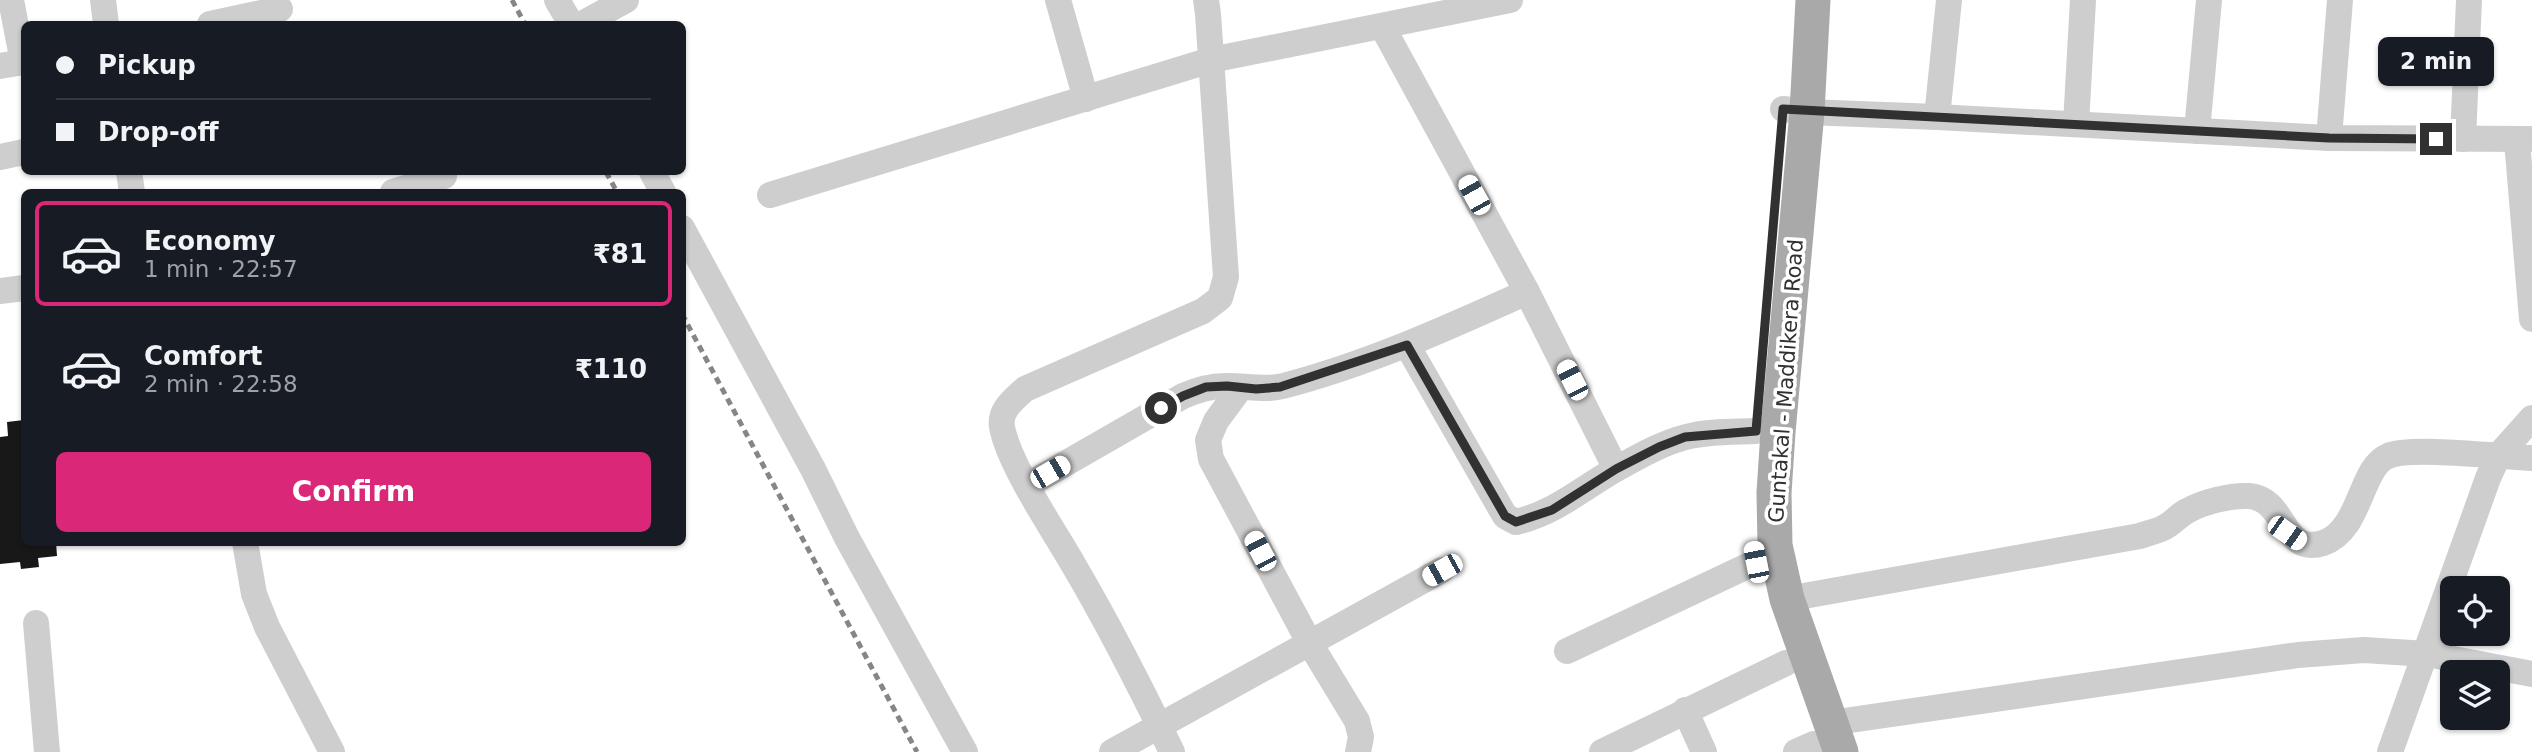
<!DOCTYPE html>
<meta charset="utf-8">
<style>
body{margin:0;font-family:"DejaVu Sans",sans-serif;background:#20242c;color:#f1f3f6;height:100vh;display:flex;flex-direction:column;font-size:26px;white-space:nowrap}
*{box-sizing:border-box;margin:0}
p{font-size:23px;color:#9ea1a6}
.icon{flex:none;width:38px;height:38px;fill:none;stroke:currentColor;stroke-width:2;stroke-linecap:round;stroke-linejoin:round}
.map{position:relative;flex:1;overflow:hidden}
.sheet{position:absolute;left:21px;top:189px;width:665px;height:357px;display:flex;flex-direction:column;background:#171b24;border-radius:10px;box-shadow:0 2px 5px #0004}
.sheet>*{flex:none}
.hud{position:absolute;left:21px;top:21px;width:665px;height:154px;border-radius:10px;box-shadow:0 2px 5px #0004;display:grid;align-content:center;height:154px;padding:0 35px;background:#171b24}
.tools{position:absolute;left:2440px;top:576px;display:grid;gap:14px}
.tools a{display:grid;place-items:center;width:70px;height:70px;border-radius:10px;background:#171b24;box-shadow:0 2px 5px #0004;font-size:35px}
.end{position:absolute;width:32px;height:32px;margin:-16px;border:9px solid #313131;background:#fff;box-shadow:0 0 0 4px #fff}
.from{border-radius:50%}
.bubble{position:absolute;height:49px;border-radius:10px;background:#171b24;box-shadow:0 2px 5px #0004;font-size:23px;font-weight:700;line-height:49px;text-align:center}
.car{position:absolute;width:21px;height:42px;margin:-21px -10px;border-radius:9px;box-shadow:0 0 5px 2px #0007;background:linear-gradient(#fff 24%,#345 0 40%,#fff 0 76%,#345 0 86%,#fff 0)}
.hud b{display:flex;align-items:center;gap:24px;height:66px;font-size:26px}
.hud b+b{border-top:2px solid #363941}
.hud i{width:18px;height:18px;background:#f1f3f6}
ul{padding:12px 0 0;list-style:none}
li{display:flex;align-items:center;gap:21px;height:105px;margin:0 14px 10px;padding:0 21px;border:4px solid transparent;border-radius:10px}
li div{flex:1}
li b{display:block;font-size:26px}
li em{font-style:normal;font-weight:700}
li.selected{border-color:#db2777}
li>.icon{width:63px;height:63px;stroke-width:1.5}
.primary-button{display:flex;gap:14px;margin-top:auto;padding:14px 35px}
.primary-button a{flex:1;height:80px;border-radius:10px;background:#db2777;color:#fff;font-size:28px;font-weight:700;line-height:80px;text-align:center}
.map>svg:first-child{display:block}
</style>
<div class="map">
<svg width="2532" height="752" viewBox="0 0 2532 752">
<rect width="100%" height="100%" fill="#fff"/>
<polygon fill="#181818" points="24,420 24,542 56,542 57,556 38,558 39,567 21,569 20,562 0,564 0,437 8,436 7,422"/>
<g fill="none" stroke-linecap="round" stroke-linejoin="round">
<g stroke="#cecece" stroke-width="26">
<polyline points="11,0 23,62"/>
<polyline points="103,0 106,24"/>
<polyline points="557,0 571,24"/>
<polyline points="1058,0 1086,99"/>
<polyline points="210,24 280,9"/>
<polyline points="582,24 626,0"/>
<polyline points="1382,26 1527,292 1616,469"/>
<polyline points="0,66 24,62"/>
<polyline points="1783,109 1807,112 1937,117 2329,138 2532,139"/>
<polyline points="1937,117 1949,0"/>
<polyline points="2076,124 2083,0"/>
<polyline points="2197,131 2209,0"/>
<polyline points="2329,138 2340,0"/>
<polyline points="2463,139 2469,0"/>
<polyline points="2517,141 2532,319"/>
<polyline points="0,157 24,152"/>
<polyline points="129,172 132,192"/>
<polyline points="652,172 663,192"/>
<polyline points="393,192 444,176"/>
<polyline points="770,195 1211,60 1510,0"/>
<polyline points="682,228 813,469 847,538 965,752"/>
<polyline points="0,291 24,288"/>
<path d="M1407 345 1505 516 1516 522C1555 513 1583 488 1616 469 1638 457 1662 443 1686 437 1708 431 1733 432 1756 431"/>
<polyline points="1241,387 1216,421 1208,440 1211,459 1309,642 1357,721 1361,737 1358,752"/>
<path d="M1028 485 1183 396C1197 390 1209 386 1224 386 1244 385 1263 391 1283 386 1368 364 1447 328 1527 292"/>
<polyline points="245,542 254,594 267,627 332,752"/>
<path d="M1787 599 2140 536C2148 533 2158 531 2165 527 2173 523 2179 515 2187 511 2203 502 2230 495 2249 496 2287 499 2281 556 2323 543 2361 531 2360 467 2388 456 2411 446 2502 457 2532 458"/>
<polyline points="36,623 47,752"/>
<polyline points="1567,651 1756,562"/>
<polyline points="1685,710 1704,752"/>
<polyline points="1830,723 2298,655 2364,650 2427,654 2532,674"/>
<polyline points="1112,752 1442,570"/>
<path d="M1172 752C1141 688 1109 625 1073 564 1053 529 1009 465 1002 427 999 410 1014 399 1025 389L1203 311 1220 298 1226 277 1208 14 1206 0"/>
<polyline points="1602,752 1786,663"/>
<polyline points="1796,752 1814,744"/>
<polyline points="2390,752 2488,478 2498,456 2532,418"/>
</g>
<polyline stroke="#a9a9a9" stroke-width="35" points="1813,0 1807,112 1778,432 1774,493 1775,545 1787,599 1841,752"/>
<g stroke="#868686" stroke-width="5" stroke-dasharray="7 5" stroke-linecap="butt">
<polyline points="512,0 525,24"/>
<polyline points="606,172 617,192"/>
<polyline points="682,314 917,752"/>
</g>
</g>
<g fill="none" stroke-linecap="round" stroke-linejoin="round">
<polyline stroke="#313131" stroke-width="9" points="1161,408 1183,396 1206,387 1227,386 1256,389 1280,387 1407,345 1505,516 1516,522 1552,510 1616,469 1659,447 1685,437 1756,431 1783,109 2329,138 2436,139"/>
</g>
<g text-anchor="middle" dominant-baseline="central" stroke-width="7" stroke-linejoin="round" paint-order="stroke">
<g font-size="21" fill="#313131" stroke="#fff">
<text transform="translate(1786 381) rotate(-86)">Guntakal - Maddikera Road</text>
</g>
</g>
</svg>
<div class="tools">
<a><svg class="icon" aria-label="locate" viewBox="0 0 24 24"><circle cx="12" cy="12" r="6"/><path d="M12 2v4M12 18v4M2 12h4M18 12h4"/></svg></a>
<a><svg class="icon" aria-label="layers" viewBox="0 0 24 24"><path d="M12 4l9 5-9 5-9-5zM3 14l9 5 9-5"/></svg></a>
</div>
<i class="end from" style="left:1161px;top:408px"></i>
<i class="end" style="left:2436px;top:139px"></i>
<div class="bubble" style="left:2378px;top:37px;width:116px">2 min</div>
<i class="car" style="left:1474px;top:195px;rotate:331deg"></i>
<i class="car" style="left:1572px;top:380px;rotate:333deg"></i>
<i class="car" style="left:1050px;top:472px;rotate:60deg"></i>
<i class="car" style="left:2287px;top:533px;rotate:125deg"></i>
<i class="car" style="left:1260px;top:551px;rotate:332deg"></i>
<i class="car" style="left:1756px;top:562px;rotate:349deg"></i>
<i class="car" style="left:1442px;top:570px;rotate:241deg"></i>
<div class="hud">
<b><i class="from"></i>Pickup</b>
<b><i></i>Drop-off</b>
</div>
<section class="sheet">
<ul>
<li class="selected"><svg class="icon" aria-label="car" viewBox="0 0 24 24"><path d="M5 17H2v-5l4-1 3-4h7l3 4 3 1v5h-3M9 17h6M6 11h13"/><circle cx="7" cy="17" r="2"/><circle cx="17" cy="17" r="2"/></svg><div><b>Economy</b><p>1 min · 22:57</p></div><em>₹81</em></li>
<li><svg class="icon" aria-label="car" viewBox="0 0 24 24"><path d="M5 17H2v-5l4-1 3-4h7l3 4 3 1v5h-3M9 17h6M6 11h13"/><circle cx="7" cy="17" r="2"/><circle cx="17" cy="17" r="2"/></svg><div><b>Comfort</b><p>2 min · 22:58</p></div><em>₹110</em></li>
</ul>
<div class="primary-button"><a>Confirm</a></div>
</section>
</div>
